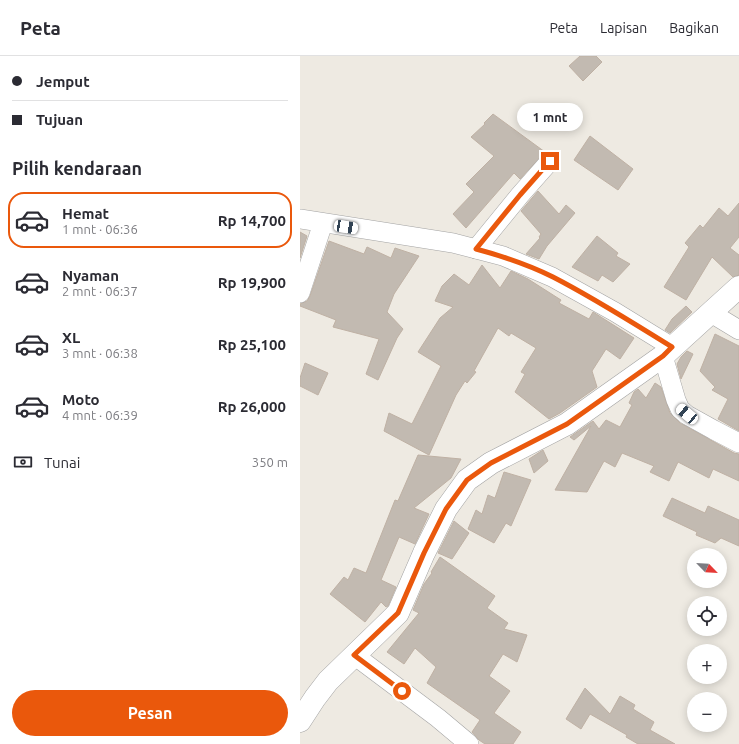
<!DOCTYPE html>
<html lang="id">
<meta charset="utf-8">
<style>
body{margin:0;font-family:Ubuntu,sans-serif;background:#f7f7f7;color:#2b2b33;height:100vh;display:flex;flex-direction:column;font-size:15px;white-space:nowrap}
*{box-sizing:border-box;margin:0}
p{font-size:13px;color:#7c7c81}
.icon{flex:none;width:22px;height:22px;fill:none;stroke:currentColor;stroke-width:2;stroke-linecap:round;stroke-linejoin:round}
.map{position:relative;flex:1;overflow:hidden}
.details{display:flex;flex-direction:column;background:#fff;width:300px}
.details>*{flex:none}
.guide{display:grid;align-content:center;height:88px;padding:0 12px;background:#fff}
.needle{width:26px;rotate:115deg}
.fabs{position:absolute;left:387px;top:492px;display:grid;gap:8px}
.fabs a{display:grid;place-items:center;width:40px;height:40px;border-radius:50%;background:#fff;box-shadow:0 2px 10px #0003;font-size:20px}
.end{position:absolute;width:18px;height:18px;margin:-9px;border:5px solid #ea580c;background:#fff;box-shadow:0 0 0 2px #fff}
.from{border-radius:50%}
.bubble{position:absolute;height:28px;border-radius:14px;background:#fff;box-shadow:0 2px 10px #0003;font-size:13px;font-weight:700;line-height:28px;text-align:center}
.car{position:absolute;width:12px;height:24px;margin:-12px -6px;border-radius:5px;box-shadow:0 0 3px 1px #0007;background:linear-gradient(#fff 24%,#345 0 40%,#fff 0 76%,#345 0 86%,#fff 0)}
.guide b{display:flex;align-items:center;gap:14px;height:38px;font-size:15px}
.guide b+b{border-top:1px solid #e1e1e2}
.guide i{width:10px;height:10px;background:#2b2b33}
ul{padding:0;list-style:none}
li{display:flex;align-items:center;gap:12px;height:56px;margin:0 8px 6px;padding:0 4px;border:2px solid transparent;border-radius:16px}
li div{flex:1}
li b{display:block;font-size:15px}
li em{font-style:normal;font-weight:700}
li.on{border-color:#ea580c}
li>.icon{width:36px;height:36px;stroke-width:1.5}
h2{padding:0 12px;font-size:18px;line-height:48px}
.pay{display:flex;align-items:center;gap:10px;height:44px;padding:0 12px;font-size:15px}
.pay p{margin-inline-start:auto}
.button{display:flex;gap:8px;margin-top:auto;padding:8px 12px}
.button a{flex:1;height:46px;border-radius:24px;background:#ea580c;color:#fff;font-size:16px;font-weight:700;line-height:46px;text-align:center}
header{display:flex;align-items:center;gap:24px;box-sizing:border-box;height:56px;padding:0 20px;background:#fff;border-bottom:1px solid #e1e1e2}
header strong{font-size:19px}
nav{display:flex;gap:22px;margin-inline-start:auto;font-size:14px}
main{display:flex;flex:1;min-height:0}
.map>svg:first-child{display:block}
</style>
<header>
<strong>Peta</strong>
<nav><a>Peta</a><a>Lapisan</a><a>Bagikan</a></nav>
</header>
<main>
<section class="details">
<div class="guide">
<b><i class="from"></i>Jemput</b>
<b><i></i>Tujuan</b>
</div>
<h2>Pilih kendaraan</h2>
<ul>
<li class="on"><svg class="icon" aria-label="car" viewBox="0 0 24 24"><path d="M5 17H2v-5l4-1 3-4h7l3 4 3 1v5h-3M9 17h6M6 11h13"/><circle cx="7" cy="17" r="2"/><circle cx="17" cy="17" r="2"/></svg><div><b>Hemat</b><p>1 mnt · 06:36</p></div><em>Rp 14,700</em></li>
<li><svg class="icon" aria-label="car" viewBox="0 0 24 24"><path d="M5 17H2v-5l4-1 3-4h7l3 4 3 1v5h-3M9 17h6M6 11h13"/><circle cx="7" cy="17" r="2"/><circle cx="17" cy="17" r="2"/></svg><div><b>Nyaman</b><p>2 mnt · 06:37</p></div><em>Rp 19,900</em></li>
<li><svg class="icon" aria-label="car" viewBox="0 0 24 24"><path d="M5 17H2v-5l4-1 3-4h7l3 4 3 1v5h-3M9 17h6M6 11h13"/><circle cx="7" cy="17" r="2"/><circle cx="17" cy="17" r="2"/></svg><div><b>XL</b><p>3 mnt · 06:38</p></div><em>Rp 25,100</em></li>
<li><svg class="icon" aria-label="car" viewBox="0 0 24 24"><path d="M5 17H2v-5l4-1 3-4h7l3 4 3 1v5h-3M9 17h6M6 11h13"/><circle cx="7" cy="17" r="2"/><circle cx="17" cy="17" r="2"/></svg><div><b>Moto</b><p>4 mnt · 06:39</p></div><em>Rp 26,000</em></li>
</ul>
<div class="pay"><svg class="icon" aria-label="cash" viewBox="0 0 24 24"><path d="M3 7h18v10H3z"/><circle cx="12" cy="12" r="2"/></svg>Tunai<p>350 m</p></div>
<div class="button"><a>Pesan</a></div>
</section>
<div class="map">
<svg width="439" height="688" viewBox="0 0 439 688">
<rect width="100%" height="100%" fill="#eeeae2"/>
<g fill="#c2bab1" stroke="#bfb1a4">
<polygon points="280,0 296,0 302,6 283,25 269,10"/>
<polygon points="193,58 245,96 220,123 214,117 166,172 153,158 174,136 166,128 194,100 171,81 185,68 184,67"/>
<polygon points="290,80 333,113 318,134 274,104"/>
<polygon points="238,135 259,158 266,149 275,157 247,190 239,203 226,198 240,182 239,181 241,178 221,155"/>
<polygon points="439,147 439,181 430,192 439,199 439,219 433,221 412,201 386,244 364,231 389,191 385,187 400,169 403,172 419,152 428,160"/>
<polygon points="0,176 7,180 0,202"/>
<polygon points="297,180 318,197 316,200 330,208 313,226 302,219 298,225 272,211"/>
<polygon points="29,185 64,198 67,191 91,202 95,192 119,200 94,238 87,256 103,273 97,282 78,324 66,318 79,283 33,271 36,264 0,250 0,248 7,245 10,240"/>
<polygon points="182,209 200,232 211,215 228,223 261,244 259,247 289,263 293,256 334,282 320,303 306,293 292,315 297,331 260,357 249,363 215,336 225,318 221,316 236,292 211,277 209,280 198,272 174,315 176,316 167,327 165,325 156,339 129,399 84,375 89,357 112,368 141,310 118,296 140,262 153,251 135,245 142,230 154,218 169,229"/>
<polygon points="386,250 392,256 370,277 365,274 372,263"/>
<polygon points="415,278 439,290 439,375 418,363 428,343 412,334 415,331 400,315"/>
<polygon points="387,295 393,298 381,323 377,308 381,301"/>
<polygon points="5,307 28,317 18,339 0,330 0,322"/>
<polygon points="355,327 361,331 370,357 380,367 434,397 439,398 439,425 413,413 409,422 378,406 369,425 350,416 354,410 322,397 315,411 304,405 287,436 255,434 291,370 274,384 270,381 293,365 299,373 306,364 320,371 332,349 329,347 334,336 338,333 346,342"/>
<polygon points="243,394 248,405 234,417 229,403"/>
<polygon points="118,399 161,403 151,422 114,452 129,458 115,488 99,481 81,524 96,531 88,550 86,551 81,546 65,566 30,538 44,521 48,524 54,512 66,517 95,444 98,445"/>
<polygon points="204,416 231,424 211,470 206,467 194,487 168,473 176,454 182,458 188,439 195,442"/>
<polygon points="372,442 405,457 408,450 439,464 439,490 421,482 415,487 396,479 397,476 363,460"/>
<polygon points="154,465 169,477 152,503 138,497"/>
<polygon points="140,501 195,540 187,552 208,567 204,573 227,579 217,606 203,598 189,620 210,635 194,657 221,676 213,688 185,688 179,684 172,676 180,664 127,627 136,611 115,592 104,608 87,596 119,557 113,554 124,528 132,517 131,516"/>
<polygon points="285,632 310,658 320,640 335,649 333,653 354,666 350,674 375,688 338,688 326,681 327,679 290,658 281,673 266,663"/>
</g>
<g fill="none" stroke-linecap="round" stroke-linejoin="round">
<g stroke="#a3a3a3" stroke-width="20">
<g id="minor">
<polyline points="0,163 153,187 203,200 252,221 315,256 372,291"/>
<polyline points="176,193 220,139 250,105"/>
<polyline points="0,237 23,167"/>
<polyline points="411,257 439,274"/>
<polyline points="363,300 376,344 380,353 387,359 414,374 439,387"/>
<polyline points="54,599 138,662 169,688"/>
</g>
</g>
<g stroke="#a3a3a3" stroke-width="23">
<polyline id="tertiary" points="0,665 15,642 28,625 98,557 124,497 146,453 167,424 191,407 267,368 363,300 439,231"/>
</g>
<use href="#minor" stroke="#fff" stroke-width="19"/>
<use href="#tertiary" stroke="#fff" stroke-width="22"/>
</g>
<g fill="none" stroke-linecap="round" stroke-linejoin="round">
<path stroke="#ea580c" stroke-width="5" d="M102 635 54 599 98 557 124 497 146 453 167 424 191 407 267 368 363 300 372 291C333 267 294 242 253 221 229 209 202 200 176 193L220 139 250 105"/>
</g>
</svg>
<div class="fabs">
<a><svg class="needle" viewBox="-14 -14 28 28"><path d="M0-13l5 13h-10z" fill="#e53935"/><path d="M0 13l5-13h-10z" fill="#7c7c81"/></svg></a>
<a><svg class="icon" aria-label="locate" viewBox="0 0 24 24"><circle cx="12" cy="12" r="6"/><path d="M12 2v4M12 18v4M2 12h4M18 12h4"/></svg></a>
<a>+</a>
<a>−</a>
</div>
<i class="end from" style="left:102px;top:635px"></i>
<i class="end" style="left:250px;top:105px"></i>
<div class="bubble" style="left:217px;top:47px;width:66px">1 mnt</div>
<i class="car" style="left:46px;top:171px;rotate:99deg"></i>
<i class="car" style="left:387px;top:358px;rotate:310deg"></i>
</div>
</main>
